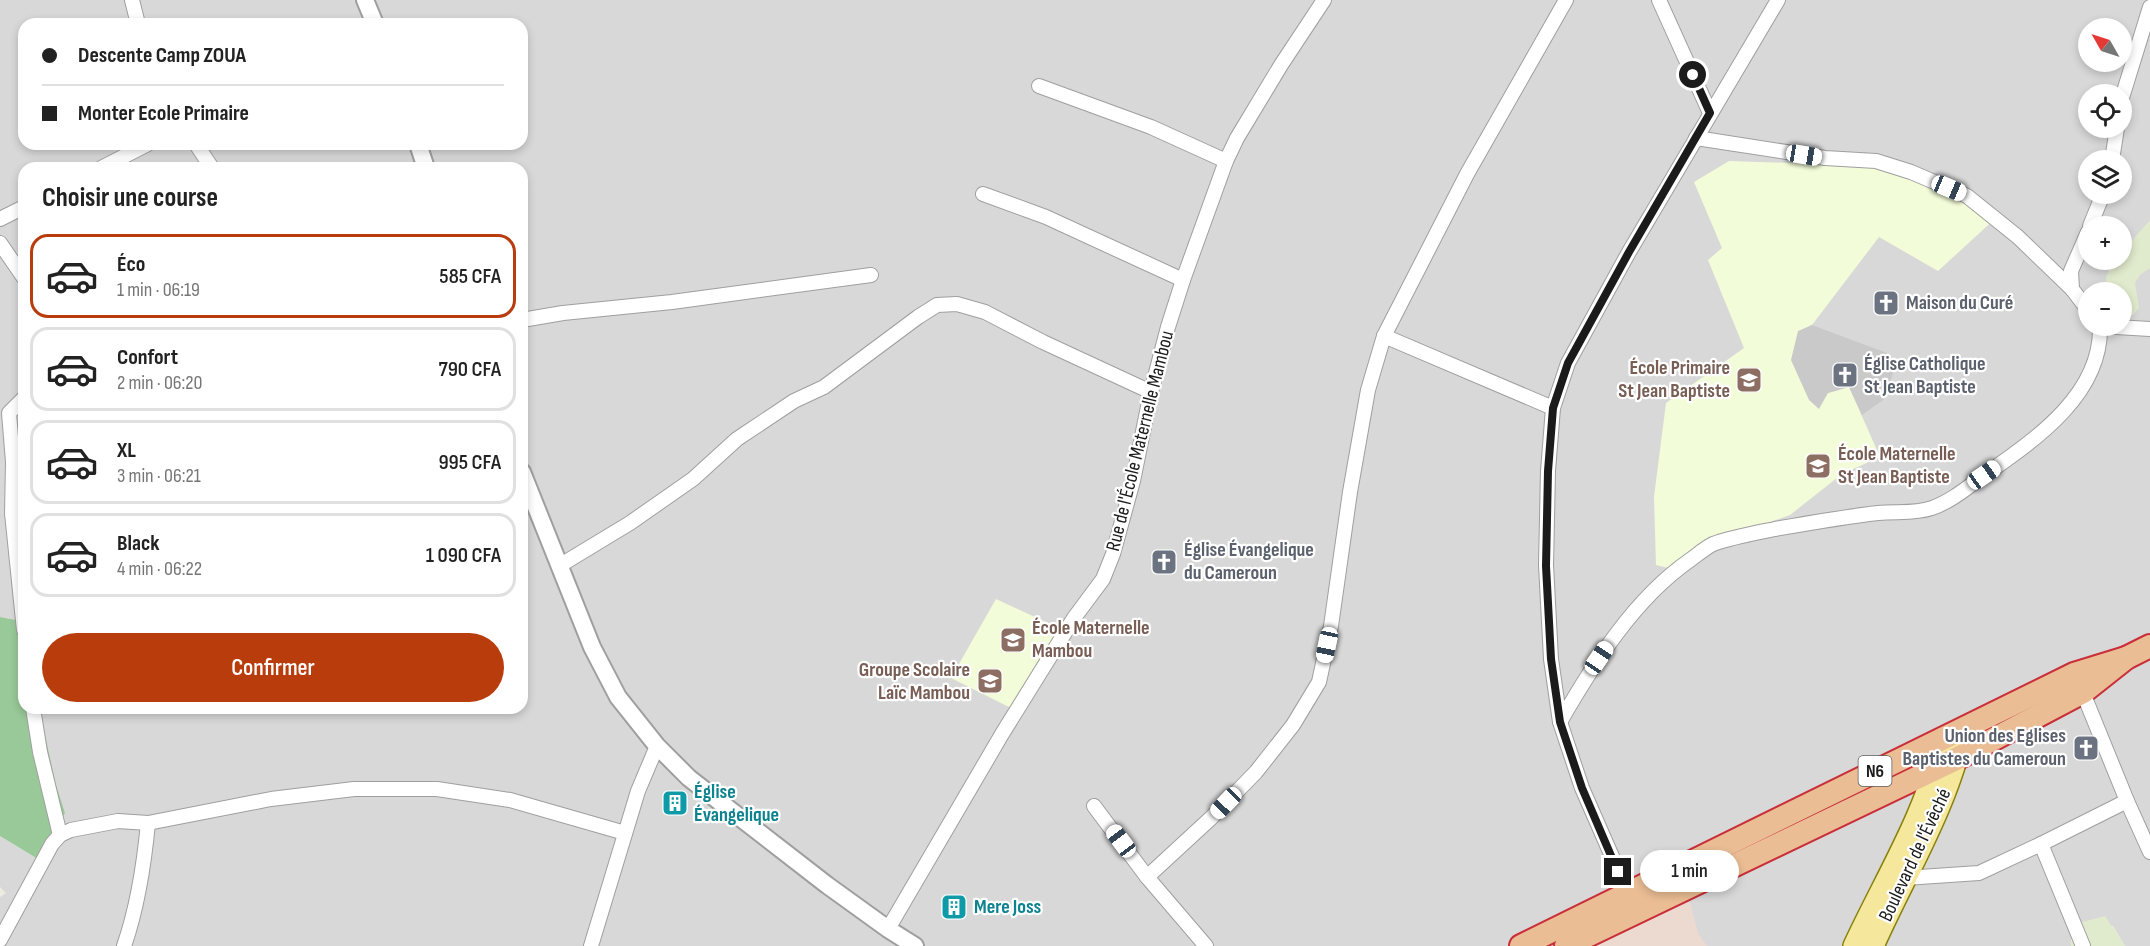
<!DOCTYPE html>
<html lang="fr">
<meta charset="utf-8">
<style>
body{margin:0;font-family:"Sofia Sans Condensed",sans-serif;background:#f2f2f2;color:#222;height:100vh;display:flex;flex-direction:column;font-size:22px;white-space:nowrap}
*{box-sizing:border-box;margin:0}
p{font-size:20px;color:#767676}
.icon{flex:none;width:33px;height:33px;fill:none;stroke:currentColor;stroke-width:2;stroke-linecap:round;stroke-linejoin:round}
.map{position:relative;flex:1;overflow:hidden}
.details{position:absolute;left:18px;top:162px;width:510px;height:552px;display:flex;flex-direction:column;background:#fff;border-radius:18px;box-shadow:0 3px 9px #0003}
.details>*{flex:none}
.top-card{position:absolute;left:18px;top:18px;width:510px;height:132px;border-radius:18px;box-shadow:0 3px 9px #0003;display:grid;align-content:center;height:132px;padding:0 24px;background:#fff}
.needle{width:39px;rotate:309deg}
.fabs{position:absolute;left:2078px;top:18px;display:grid;gap:12px}
.fabs a{display:grid;place-items:center;width:54px;height:54px;border-radius:50%;background:#fff;box-shadow:0 3px 9px #0003;font-size:30px}
.end{position:absolute;width:27px;height:27px;margin:-14px;border:8px solid #1b1b1b;background:#fff;box-shadow:0 0 0 3px #fff}
.from{border-radius:50%}
.bubble{position:absolute;height:42px;border-radius:21px;background:#fff;box-shadow:0 3px 9px #0003;font-size:20px;font-weight:600;line-height:42px;text-align:center}
.car{position:absolute;width:18px;height:36px;margin:-18px -9px;border-radius:8px;box-shadow:0 0 4px 2px #0007;background:linear-gradient(#fff 24%,#345 0 40%,#fff 0 76%,#345 0 86%,#fff 0)}
.top-card b{display:flex;align-items:center;gap:21px;height:57px;font-size:22px}
.top-card b+b{border-top:2px solid #e0e0e0}
.top-card i{width:15px;height:15px;background:#222}
ul{padding:0;list-style:none}
li{display:flex;align-items:center;gap:18px;height:84px;margin:0 12px 9px;padding:0 12px;border:3px solid #e0e0e0;border-radius:18px}
li div{flex:1}
li b{display:block;font-size:22px}
li em{font-style:normal;font-weight:600}
li.on{border-color:#b93c0c}
li>.icon{width:54px;height:54px;stroke-width:1.5}
h2{padding:0 24px;font-size:27px;line-height:72px}
.primary-button{display:flex;gap:12px;margin-top:auto;padding:12px 24px}
.primary-button a{flex:1;height:69px;border-radius:36px;background:#b93c0c;color:#fff;font-size:24px;font-weight:600;line-height:69px;text-align:center}
.map>svg:first-child{display:block}
</style>
<div class="map">
<svg width="2150" height="946" viewBox="0 0 2150 946">
<rect width="100%" height="100%" fill="#ecebe1"/>
<path fill="#d9d8d8" fill-rule="evenodd" d="M0 0H2150V946H2125L2113 926 2071 946H0V897L6 893 0 887V836L38 859 65 813 56 785 39 708H522V168H24V636L21 621 0 617ZM24 24H522V144H24ZM2088 28H2121V62H2088ZM2088 94H2121V128H2088ZM2088 160H2121V194H2088ZM2088 226H2121V260H2088ZM2088 292H2121V326H2088Z"/>
<polygon fill="#ecd9d0" points="1689,898 1698,933 1707,946 1593,946"/>
<g fill="#f3fcd9">
<polygon points="1729,161 1885,166 1998,216 1938,271 1879,237 1812,325 1798,332 1828,393 1849,387 1880,457 1842,474 1790,515 1724,538 1718,533 1673,569 1656,565 1654,497 1666,403 1744,348 1708,260 1722,248 1694,182"/>
<polygon points="996,599 1061,629 1015,710 951,678"/>
</g>
<polygon fill="#c9c9c9" points="1812,325 1887,353 1897,363 1883,400 1862,415 1849,387 1828,393 1819,409 1809,400 1791,360 1798,331"/>
<g fill="#e0eacc">
<polygon points="2150,220 2150,268 2140,275 2135,283 2139,308 2133,315 2125,317 2121,314 2121,292 2106,292 2106,277 2113,261 2121,260 2121,253"/>
<polygon points="2105,916 2125,946 2071,946 2071,938 2079,923"/>
</g>
<polygon fill="#99c998" points="0,617 21,621 24,636 24,708 39,708 56,785 65,813 38,859 0,836"/>
<g fill="none" stroke-linecap="round" stroke-linejoin="round">
<g stroke="#9f9f9f" stroke-width="16">
<g id="minor">
<polyline points="132,0 138,24"/>
<polyline points="1659,0 1710,113"/>
<polyline points="1039,86 1151,127 1226,161"/>
<polyline points="2121,101 2150,7"/>
<polyline points="1696,138 1825,158 1876,161 1911,172 1967,196 2018,237 2072,289"/>
<polyline points="196,144 212,168"/>
<polyline points="2112,160 2117,128"/>
<polyline points="101,168 148,144"/>
<polyline points="983,194 1046,217 1183,280"/>
<polyline points="0,219 24,207"/>
<polyline points="2090,226 2103,194"/>
<polyline points="2088,232 2071,271 2072,289 2088,310"/>
<polyline points="0,243 24,278"/>
<polyline points="522,320 563,313 672,302 871,275"/>
<polyline points="2100,326 2150,329"/>
<polyline points="1384,336 1467,174 1566,0"/>
<polyline points="12,513 13,462 9,413 24,398"/>
<polyline points="24,513 12,513 24,630"/>
<polyline points="559,566 630,523 693,479 737,439 794,401 824,387 918,317 937,305 957,304 985,312 1043,342 1151,392"/>
<polyline points="2081,688 2127,801 2150,852"/>
<polyline points="33,708 40,752 60,835"/>
<path d="M1560 722C1594 663 1634 599 1690 560 1697 555 1705 548 1713 544 1732 537 1755 533 1775 529 1809 523 1843 517 1878 513 1896 511 1915 514 1932 508 1952 501 1969 486 1986 474 2036 439 2102 394 2100 326"/>
<polyline points="1094,806 1147,877 1206,946"/>
<polyline points="1147,877 1211,818 1256,772 1293,725 1319,682 1331,626 1350,492 1368,390 1384,336 1553,408"/>
<polyline points="1905,878 1979,873 2041,844"/>
<polyline points="1628,893 1582,788 1560,722 1551,659 1546,565 1548,471 1553,408 1568,363 1629,252 1778,0"/>
<polyline points="888,929 1002,734 1074,618 1103,579 1113,554 1133,481 1151,392 1168,327 1183,280 1226,161 1237,138 1281,65 1324,0"/>
<polyline points="0,940 52,844 60,835 71,830 118,821 148,823 271,799 354,789 437,789 510,800 625,833"/>
<path d="M124 946C138 906 144 865 148 823"/>
<polyline points="591,946 638,791 657,746"/>
<polyline points="2083,946 2041,844 2127,801"/>
</g>
</g>
<g stroke="#9f9f9f" stroke-width="20">
<g id="tertiary">
<polyline points="365,0 375,24"/>
<polyline points="418,144 426,168"/>
<polyline points="522,472 592,647 618,697 657,746 689,778 827,885 888,929 915,946"/>
</g>
</g>
<g stroke="#888109" stroke-width="24">
<g id="primary">
<path d="M1854 946C1886 877 1927 813 1943 738"/>
<path d="M1873 946C1905 874 1948 806 1964 729"/>
</g>
</g>
<g stroke="#c92e39" stroke-width="26">
<g id="trunk">
<polyline points="1521,946 2074,674 2126,658"/>
<polyline points="1566,946 1958,758 2083,692 2126,658 2150,646"/>
</g>
</g>
<use href="#minor" stroke="#fff" stroke-width="14"/>
<use href="#tertiary" stroke="#fff" stroke-width="16"/>
<use href="#primary" stroke="#f5e79c" stroke-width="21"/>
<use href="#trunk" stroke="#eabd94" stroke-width="22"/>
</g>
<g fill="none" stroke-linecap="round" stroke-linejoin="round">
<polyline stroke="#1b1b1b" stroke-width="8" points="1618,872 1582,788 1560,722 1551,659 1546,566 1548,471 1553,408 1568,363 1629,252 1710,113 1693,75"/>
</g>
<defs>
<g id="church-square" transform="scale(1.35)"><rect x="-9" y="-9" width="18" height="18" rx="4" fill="#6b7280" stroke="#fff"/><path d="M-1.2-6h2.4v3.5h3.3v2.4h-3.3V6h-2.4V-.1h-3.3v-2.4h3.3Z" fill="#fff"/></g>
<g id="school-square" transform="scale(1.35)"><rect x="-9" y="-9" width="18" height="18" rx="4" fill="#8d6e63" stroke="#fff"/><path d="M0-5L7-2L0 1L-7-2ZM-4 1L0 2.5L4 1V4Q0 6-4 4Z" fill="#fff"/></g>
<g id="building-square" transform="scale(1.35)"><rect x="-9" y="-9" width="18" height="18" rx="4" fill="#0f9aa8" stroke="#fff"/><path d="M-4-6H4V6H1V3H-1V6H-4ZM-2.5-4.3h1.7v1.8h-1.7ZM.8-4.3h1.7v1.8H.8ZM-2.5-1h1.7V.8h-1.7ZM.8-1h1.7V.8H.8Z" fill="#fff"/></g>
</defs>
<g fill-rule="evenodd">
<use href="#church-square" x="1886" y="303"/>
<use href="#church-square" x="1845" y="375"/>
<use href="#school-square" x="1749" y="380"/>
<use href="#school-square" x="1818" y="466"/>
<use href="#church-square" x="1164" y="562"/>
<use href="#school-square" x="1013" y="640"/>
<use href="#school-square" x="990" y="681"/>
<use href="#church-square" x="2086" y="748"/>
<use href="#building-square" x="675" y="803"/>
<use href="#building-square" x="954" y="907"/>
</g>
<g text-anchor="middle" dominant-baseline="central" stroke-width="4.5" stroke-linejoin="round" paint-order="stroke">
<rect fill="#fff" stroke="#5f5f5f" stroke-width="1.5" x="1858.5" y="756" width="33" height="30" rx="4.5"/>
<g font-size="18" font-weight="bold" fill="#1b1b1b">
<text x="1875" y="771">N6</text>
</g>
<g font-size="20" font-weight="bold" fill="#5b616d" stroke="#fff" text-anchor="start">
<text x="1906" y="303">Maison du Curé</text>
<text x="1864" y="364">Église Catholique<tspan x="1864" dy="23">St Jean Baptiste</tspan></text>
<text x="1184" y="550">Église Évangelique<tspan x="1184" dy="23">du Cameroun</tspan></text>
<text x="2066" y="736" text-anchor="end">Union des Eglises<tspan x="2066" dy="23">Baptistes du Cameroun</tspan></text>
</g>
<g font-size="20" font-weight="bold" fill="#785e54" stroke="#fff" text-anchor="end">
<text x="1730" y="368">École Primaire<tspan x="1730" dy="23">St Jean Baptiste</tspan></text>
<text x="1838" y="454" text-anchor="start">École Maternelle<tspan x="1838" dy="23">St Jean Baptiste</tspan></text>
<text x="1032" y="628" text-anchor="start">École Maternelle<tspan x="1032" dy="23">Mambou</tspan></text>
<text x="970" y="670">Groupe Scolaire<tspan x="970" dy="23">Laïc Mambou</tspan></text>
</g>
<g font-size="20" fill="#1b1b1b" stroke="#fff">
<text transform="translate(1140 441) rotate(-76)">Rue de l'École Maternelle Mambou</text>
<text transform="translate(1915 855) rotate(-65)">Boulevard de l'Évêché</text>
</g>
<g font-size="20" font-weight="bold" fill="#0d838f" stroke="#fff" text-anchor="start">
<text x="694" y="792">Église<tspan x="694" dy="23">Évangelique</tspan></text>
<text x="974" y="907">Mere Joss</text>
</g>
</g>
</svg>
<div class="fabs">
<a><svg class="needle" viewBox="-14 -14 28 28"><path d="M0-13l5 13h-10z" fill="#e53935"/><path d="M0 13l5-13h-10z" fill="#767676"/></svg></a>
<a><svg class="icon" aria-label="locate" viewBox="0 0 24 24"><circle cx="12" cy="12" r="6"/><path d="M12 2v4M12 18v4M2 12h4M18 12h4"/></svg></a>
<a><svg class="icon" aria-label="layers" viewBox="0 0 24 24"><path d="M12 4l9 5-9 5-9-5zM3 14l9 5 9-5"/></svg></a>
<a>+</a>
<a>−</a>
</div>
<i class="end from" style="left:1693px;top:75px"></i>
<i class="end" style="left:1618px;top:872px"></i>
<div class="bubble" style="left:1640px;top:850px;width:99px">1 min</div>
<i class="car" style="left:1804px;top:155px;rotate:99deg"></i>
<i class="car" style="left:1949px;top:188px;rotate:113deg"></i>
<i class="car" style="left:1984px;top:475px;rotate:55deg"></i>
<i class="car" style="left:1327px;top:645px;rotate:192deg"></i>
<i class="car" style="left:1599px;top:658px;rotate:34deg"></i>
<i class="car" style="left:1226px;top:803px;rotate:224deg"></i>
<i class="car" style="left:1121px;top:841px;rotate:323deg"></i>
<div class="top-card">
<b><i class="from"></i>Descente Camp ZOUA</b>
<b><i></i>Monter Ecole Primaire</b>
</div>
<section class="details">
<h2>Choisir une course</h2>
<ul>
<li class="on"><svg class="icon" aria-label="car" viewBox="0 0 24 24"><path d="M5 17H2v-5l4-1 3-4h7l3 4 3 1v5h-3M9 17h6M6 11h13"/><circle cx="7" cy="17" r="2"/><circle cx="17" cy="17" r="2"/></svg><div><b>Éco</b><p>1 min · 06:19</p></div><em>585 CFA</em></li>
<li><svg class="icon" aria-label="car" viewBox="0 0 24 24"><path d="M5 17H2v-5l4-1 3-4h7l3 4 3 1v5h-3M9 17h6M6 11h13"/><circle cx="7" cy="17" r="2"/><circle cx="17" cy="17" r="2"/></svg><div><b>Confort</b><p>2 min · 06:20</p></div><em>790 CFA</em></li>
<li><svg class="icon" aria-label="car" viewBox="0 0 24 24"><path d="M5 17H2v-5l4-1 3-4h7l3 4 3 1v5h-3M9 17h6M6 11h13"/><circle cx="7" cy="17" r="2"/><circle cx="17" cy="17" r="2"/></svg><div><b>XL</b><p>3 min · 06:21</p></div><em>995 CFA</em></li>
<li><svg class="icon" aria-label="car" viewBox="0 0 24 24"><path d="M5 17H2v-5l4-1 3-4h7l3 4 3 1v5h-3M9 17h6M6 11h13"/><circle cx="7" cy="17" r="2"/><circle cx="17" cy="17" r="2"/></svg><div><b>Black</b><p>4 min · 06:22</p></div><em>1 090 CFA</em></li>
</ul>
<div class="primary-button"><a>Confirmer</a></div>
</section>
</div>
